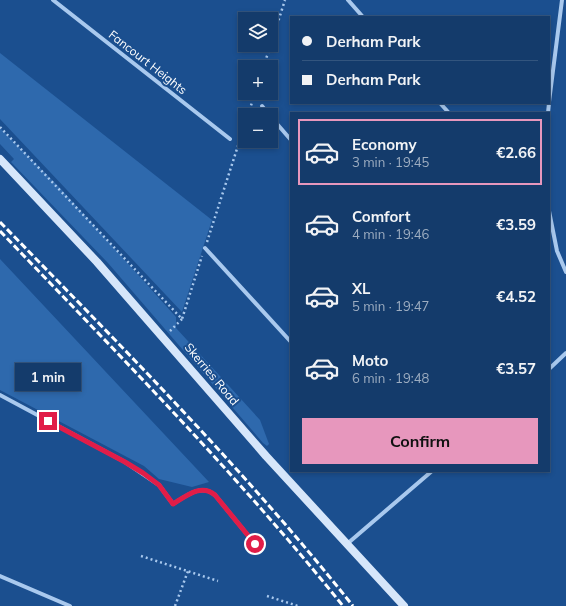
<!DOCTYPE html>
<meta charset="utf-8">
<style>
body{margin:0;font-family:Mulish,sans-serif;background:#214673;color:#f1f3f6;height:100vh;display:flex;flex-direction:column;font-size:15px;white-space:nowrap}
*{box-sizing:border-box;margin:0}
p{font-size:13px;color:#9dadc1}
.icon{flex:none;width:22px;height:22px;fill:none;stroke:currentColor;stroke-width:2;stroke-linecap:round;stroke-linejoin:round}
.map{position:relative;flex:1;overflow:hidden}
.side{position:absolute;left:290px;top:112px;width:260px;height:360px;display:flex;flex-direction:column;background:#143b6b;border-radius:0px;box-shadow:0 2px 6px #0003,0 0 0 1px #33557e}
.side>*{flex:none}
.guide{position:absolute;left:290px;top:16px;width:260px;height:88px;border-radius:0px;box-shadow:0 2px 6px #0003,0 0 0 1px #33557e;display:grid;align-content:center;height:88px;padding:0 12px;background:#143b6b}
.buttons{position:absolute;left:238px;top:12px;display:grid;gap:8px}
.buttons a{display:grid;place-items:center;width:40px;height:40px;border-radius:0px;background:#143b6b;box-shadow:0 2px 6px #0003,0 0 0 1px #33557e;font-size:20px}
.end{position:absolute;width:18px;height:18px;margin:-9px;border:5px solid #e11d48;background:#fff;box-shadow:0 0 0 2px #fff}
.from{border-radius:50%}
.bubble{position:absolute;height:28px;border-radius:0px;background:#143b6b;box-shadow:0 2px 6px #0003,0 0 0 1px #33557e;font-size:13px;font-weight:700;line-height:28px;text-align:center}
.guide b{display:flex;align-items:center;gap:14px;height:38px;font-size:15px}
.guide b+b{border-top:1px solid #33557e}
.guide i{width:10px;height:10px;background:#f1f3f6}
ul{padding:7px 0 0;list-style:none}
li{display:flex;align-items:center;gap:12px;height:66px;margin:0 8px 6px;padding:0 4px;border:2px solid transparent;border-radius:0px}
li div{flex:1}
li b{display:block;font-size:15px}
li em{font-style:normal;font-weight:700}
li.active{border-color:#e797bd}
li>.icon{width:36px;height:36px;stroke-width:1.5}
.primary-button{display:flex;gap:8px;margin-top:auto;padding:8px 12px}
.primary-button a{flex:1;height:46px;border-radius:0px;background:#e797bd;color:#111;font-size:16px;font-weight:700;line-height:46px;text-align:center}
.map>svg:first-child{display:block}
</style>
<div class="map">
<svg width="566" height="606" viewBox="0 0 566 606">
<rect width="100%" height="100%" fill="#1b4f8f"/>
<g fill="#2e69ad">
<polygon points="0,53 212,220 182,312 0,119"/>
<polygon points="0,128 61,189 176,317 176,328 260,420 269,444 267,446 263,443 108,263 11,162 14,159 0,144"/>
<polygon points="0,259 209,482 192,487 159,479 144,466 0,390"/>
</g>
<g fill="none" stroke-linecap="round" stroke-linejoin="round">
<g stroke="#a9c9ee" stroke-width="2.5" stroke-dasharray="2 3" stroke-linecap="butt">
<polyline points="271,44 285,0"/>
<polyline points="263,67 271,45"/>
<polyline points="248,115 255,93"/>
<polyline points="0,127 182,319 202,256"/>
<polyline points="207,242 245,124"/>
<polyline points="170,331 182,319"/>
<polyline points="141,556 218,581"/>
<polyline points="267,596 298,606"/>
<polyline points="175,606 188,571"/>
</g>
<g stroke="#a9c9ee" stroke-width="4">
<polyline points="53,0 230,139"/>
<polyline points="348,0 363,17"/>
<polyline points="549,102 562,0"/>
<polyline points="440,103 449,113"/>
<polyline points="262,106 269,115"/>
<polyline points="548,113 549,103"/>
<polyline points="271,117 291,140"/>
<polyline points="549,211 557,251 566,272"/>
<polyline points="205,248 291,342"/>
<polyline points="549,369 566,353"/>
<path d="M0 395 125 462 159 485 173 504C186 496 201 483 215 495L255 544"/>
<polyline points="347,544 432,471"/>
<polyline points="0,576 70,606"/>
</g>
<polyline stroke="#d6e6fa" stroke-width="8" points="0,159 97,262 266,456 404,606"/>
<g stroke="#fff" stroke-width="3" stroke-dasharray="7 3" stroke-linecap="butt">
<path d="M0 222C121 346 245 470 353 606"/>
<path d="M0 231C117 353 237 474 343 606"/>
</g>
</g>
<g fill="none" stroke-linecap="round" stroke-linejoin="round">
<path stroke="#e11d48" stroke-width="5" d="M48 421 125 462 143 473 159 485 173 504C186 496 201 483 215 495L255 544"/>
</g>
<g text-anchor="middle" dominant-baseline="central" stroke-width="4" stroke-linejoin="round" paint-order="stroke">
<g font-size="12" fill="#fff" stroke="#1b4f8f">
<text transform="translate(148 62) rotate(38)">Fancourt Heights</text>
<text transform="translate(212 374) rotate(50)">Skerries Road</text>
</g>
</g>
</svg>
<div class="buttons">
<a><svg class="icon" aria-label="layers" viewBox="0 0 24 24"><path d="M12 4l9 5-9 5-9-5zM3 14l9 5 9-5"/></svg></a>
<a>+</a>
<a>−</a>
</div>
<i class="end from" style="left:255px;top:544px"></i>
<i class="end" style="left:48px;top:421px"></i>
<div class="bubble" style="left:15px;top:363px;width:66px">1 min</div>
<div class="guide">
<b><i class="from"></i>Derham Park</b>
<b><i></i>Derham Park</b>
</div>
<section class="side">
<ul>
<li class="active"><svg class="icon" aria-label="car" viewBox="0 0 24 24"><path d="M5 17H2v-5l4-1 3-4h7l3 4 3 1v5h-3M9 17h6M6 11h13"/><circle cx="7" cy="17" r="2"/><circle cx="17" cy="17" r="2"/></svg><div><b>Economy</b><p>3 min · 19:45</p></div><em>€2.66</em></li>
<li><svg class="icon" aria-label="car" viewBox="0 0 24 24"><path d="M5 17H2v-5l4-1 3-4h7l3 4 3 1v5h-3M9 17h6M6 11h13"/><circle cx="7" cy="17" r="2"/><circle cx="17" cy="17" r="2"/></svg><div><b>Comfort</b><p>4 min · 19:46</p></div><em>€3.59</em></li>
<li><svg class="icon" aria-label="car" viewBox="0 0 24 24"><path d="M5 17H2v-5l4-1 3-4h7l3 4 3 1v5h-3M9 17h6M6 11h13"/><circle cx="7" cy="17" r="2"/><circle cx="17" cy="17" r="2"/></svg><div><b>XL</b><p>5 min · 19:47</p></div><em>€4.52</em></li>
<li><svg class="icon" aria-label="car" viewBox="0 0 24 24"><path d="M5 17H2v-5l4-1 3-4h7l3 4 3 1v5h-3M9 17h6M6 11h13"/><circle cx="7" cy="17" r="2"/><circle cx="17" cy="17" r="2"/></svg><div><b>Moto</b><p>6 min · 19:48</p></div><em>€3.57</em></li>
</ul>
<div class="primary-button"><a>Confirm</a></div>
</section>
</div>
